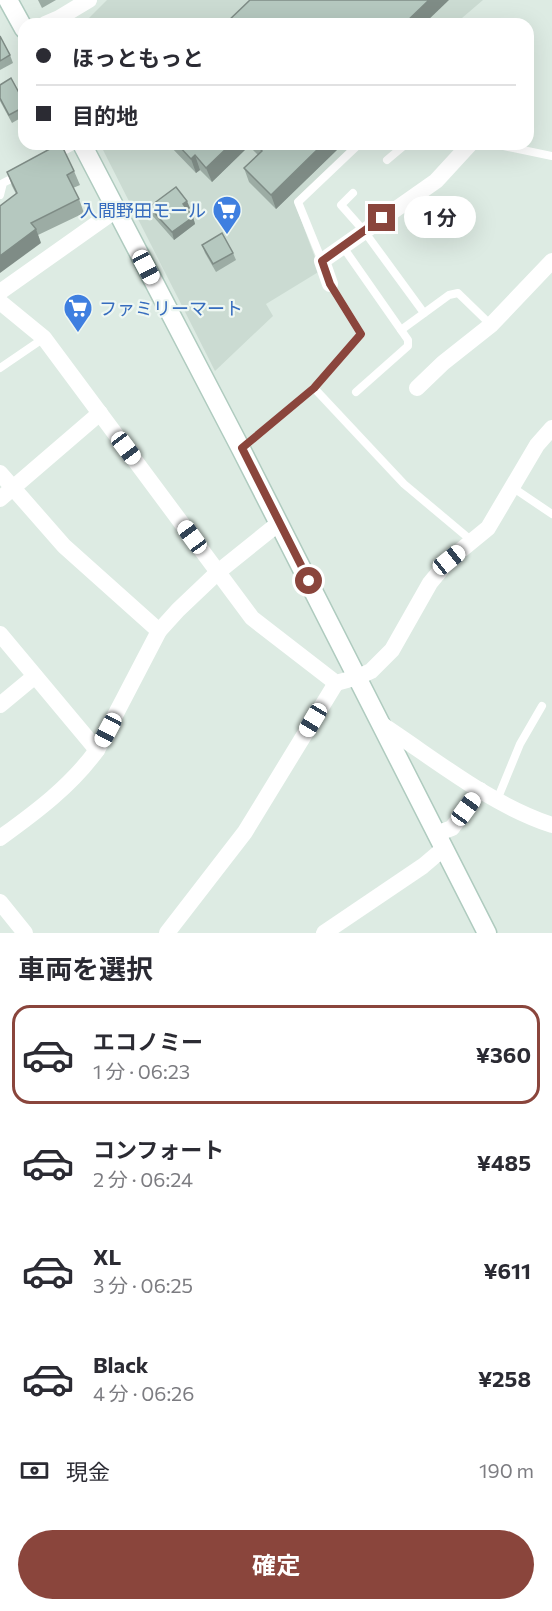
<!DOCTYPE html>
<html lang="ja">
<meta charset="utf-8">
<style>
body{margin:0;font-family:Commissioner,"Noto Sans JP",sans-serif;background:#f7f7f7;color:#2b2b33;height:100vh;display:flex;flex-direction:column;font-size:22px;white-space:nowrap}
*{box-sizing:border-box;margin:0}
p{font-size:20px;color:#7c7c81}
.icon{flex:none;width:33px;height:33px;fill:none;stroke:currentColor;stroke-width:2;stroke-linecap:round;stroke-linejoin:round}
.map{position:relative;height:933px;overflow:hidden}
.drawer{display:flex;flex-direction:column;background:#fff;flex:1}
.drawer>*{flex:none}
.top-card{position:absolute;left:18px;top:18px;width:516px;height:132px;border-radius:18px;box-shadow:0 6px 24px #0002;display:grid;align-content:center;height:132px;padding:0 18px;background:#fff}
.end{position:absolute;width:27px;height:27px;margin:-14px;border:8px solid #8a453c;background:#fff;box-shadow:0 0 0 3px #fff}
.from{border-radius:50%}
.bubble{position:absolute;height:42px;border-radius:21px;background:#fff;box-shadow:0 6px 24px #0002;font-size:20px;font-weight:700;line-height:42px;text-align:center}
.car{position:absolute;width:18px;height:36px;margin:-18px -9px;border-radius:8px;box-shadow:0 0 4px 2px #0007;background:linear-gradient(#fff 24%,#345 0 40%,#fff 0 76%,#345 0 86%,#fff 0)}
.top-card b{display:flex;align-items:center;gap:21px;height:57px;font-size:22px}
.top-card b+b{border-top:2px solid #e1e1e2}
.top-card i{width:15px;height:15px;background:#2b2b33}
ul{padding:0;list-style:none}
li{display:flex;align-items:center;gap:18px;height:99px;margin:0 12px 9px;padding:0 6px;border:3px solid transparent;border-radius:18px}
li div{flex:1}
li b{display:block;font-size:22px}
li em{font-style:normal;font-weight:700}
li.current{border-color:#8a453c}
li>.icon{width:54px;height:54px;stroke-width:1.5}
h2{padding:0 18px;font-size:27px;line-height:72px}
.pay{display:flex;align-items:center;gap:15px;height:66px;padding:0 18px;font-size:22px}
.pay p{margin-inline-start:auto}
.button{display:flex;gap:12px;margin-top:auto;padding:12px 18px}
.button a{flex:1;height:69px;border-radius:36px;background:#8a453c;color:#fff;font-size:24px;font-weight:700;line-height:69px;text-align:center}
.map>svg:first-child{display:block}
</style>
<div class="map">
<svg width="552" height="933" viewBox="0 0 552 933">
<rect width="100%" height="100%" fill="#ddebe3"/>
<g fill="#cbdbd2">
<polygon points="107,0 483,0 455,24 78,24 88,19"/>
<polygon points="100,144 354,144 294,201 320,271 266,304 273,316 215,371"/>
</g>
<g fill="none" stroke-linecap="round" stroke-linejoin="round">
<g stroke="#afcbbf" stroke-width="21">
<g id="secondary">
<polyline points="8,0 24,29"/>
<polyline points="82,144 241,449 487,933"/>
</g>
</g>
<g stroke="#fff" stroke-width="8">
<polyline points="494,144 552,156"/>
<polyline points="56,155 77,144"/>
<polyline points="387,160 406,144"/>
<polyline points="353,193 341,205 364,231 424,313"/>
<polyline points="0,195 3,183 19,175"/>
<polyline points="343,247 408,340 408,346 356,392"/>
<polyline points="322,261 298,202 359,144"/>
<polyline points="401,330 449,295 458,293 491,325"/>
<polyline points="0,368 44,338"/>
<polyline points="314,388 404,484 472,541"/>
<polyline points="241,449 314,388 361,334 330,284"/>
<polyline points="512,487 552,514"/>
<polyline points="497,800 520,744 542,706"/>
</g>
<g stroke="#fff" stroke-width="16">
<polyline points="45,24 59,18 89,0"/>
<polyline points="330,284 322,261 436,181 470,144"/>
<polyline points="0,292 116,210"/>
<polyline points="0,302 44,338 252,618 336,683 358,677 371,671 392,650 430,583 449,560 488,528 537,445 552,428"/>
<polyline points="417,388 443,363 491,325 552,261"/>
<polyline points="0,473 64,546 159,631"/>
<polyline points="0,499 100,413"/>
<polyline points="0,634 97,750"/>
<polyline points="0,705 35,676"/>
<path d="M381 724C436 760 489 804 552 825"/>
<polyline points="436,834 452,828 480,790"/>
<path d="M0 838C36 812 71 786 97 750L159 631 178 610 218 572 279 523"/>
<polyline points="0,902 25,933"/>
<polyline points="167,933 245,832 336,683"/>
<polyline points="324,933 423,866 443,849"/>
</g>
<use href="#secondary" stroke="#fff" stroke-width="18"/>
</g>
<g fill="#9caca4">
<polygon points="38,0 56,0 42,8"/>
<polygon points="0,36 10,55 13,63 0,70"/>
<polygon points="0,85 24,102 24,116 12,123 0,101"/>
<polygon points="168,144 349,144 343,150 340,147 276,209 249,182 244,168 258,155 249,146 212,182 200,170 196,173"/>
<polygon points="74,171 80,185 73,188 79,199 84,213 38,235 41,243 12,186 7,172"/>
<polygon points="149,207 190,208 188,210 193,217 195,224 174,240 151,214"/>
<polygon points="202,245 233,253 236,260 216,272 205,253"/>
</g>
<g fill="#7f8c86">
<polygon points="429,0 449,0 424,24 404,24"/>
<polygon points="231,144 248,144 249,146 212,182 206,168"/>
<polygon points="323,144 339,144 340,147 276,209 271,195"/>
<polygon points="340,144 349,144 343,150"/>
<polygon points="195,155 200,170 196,173 191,159"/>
<polygon points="187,201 190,208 186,211 183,204"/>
<polygon points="193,217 195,224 174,240 172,232"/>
<polygon points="36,229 41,243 0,273 0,256"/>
</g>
<g fill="#b5c8bf" stroke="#7f8c86" stroke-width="1.5">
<polygon points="250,0 429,0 404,24 225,24"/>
<polygon points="0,36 10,55 0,61"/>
<polygon points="11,78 24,102 24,107 9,115 0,98 0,85"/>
<polygon points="59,144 61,144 74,171 67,175 79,199 31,223 36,229 0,256 0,206 17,193 7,172"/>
<polygon points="177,144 231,144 206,168 195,155 191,159"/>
<polygon points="256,144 323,144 271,195 244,168 262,151"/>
<polygon points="176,187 187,201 183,204 193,217 172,232 149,207"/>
<polygon points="222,233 233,253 213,264 202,245"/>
</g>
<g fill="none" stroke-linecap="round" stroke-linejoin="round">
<polyline stroke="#8a453c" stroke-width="8" points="309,581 242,448 314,388 361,334 330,284 322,261 382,218"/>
</g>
<defs>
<g id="supermarket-pin" transform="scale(1.5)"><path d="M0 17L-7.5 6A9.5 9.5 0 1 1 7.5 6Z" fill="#3f7fe0" stroke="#eef7f2"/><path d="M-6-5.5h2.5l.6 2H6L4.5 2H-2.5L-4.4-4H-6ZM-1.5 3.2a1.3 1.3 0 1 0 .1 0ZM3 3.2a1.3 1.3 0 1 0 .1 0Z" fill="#fff"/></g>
</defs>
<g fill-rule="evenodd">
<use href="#supermarket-pin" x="227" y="210"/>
<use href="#supermarket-pin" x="78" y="308"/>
</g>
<g text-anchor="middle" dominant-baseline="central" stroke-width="4.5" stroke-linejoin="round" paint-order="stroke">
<g font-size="18" fill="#366cbe" stroke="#eef7f2" text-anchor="end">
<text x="206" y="210">入間野田モール</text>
<text x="99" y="308" text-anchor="start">ファミリーマート</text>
</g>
</g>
</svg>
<i class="end from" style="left:309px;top:581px"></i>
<i class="end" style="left:382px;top:218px"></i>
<div class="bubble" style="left:404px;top:196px;width:72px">1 分</div>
<i class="car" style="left:146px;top:267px;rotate:152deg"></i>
<i class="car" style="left:126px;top:448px;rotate:143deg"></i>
<i class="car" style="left:192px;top:537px;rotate:324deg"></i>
<i class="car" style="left:449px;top:560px;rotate:51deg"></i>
<i class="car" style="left:313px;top:720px;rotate:211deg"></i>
<i class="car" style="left:108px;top:730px;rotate:208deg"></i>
<i class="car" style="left:466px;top:809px;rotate:36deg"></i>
<div class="top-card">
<b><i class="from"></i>ほっともっと</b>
<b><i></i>目的地</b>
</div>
</div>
<section class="drawer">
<h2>車両を選択</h2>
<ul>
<li class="current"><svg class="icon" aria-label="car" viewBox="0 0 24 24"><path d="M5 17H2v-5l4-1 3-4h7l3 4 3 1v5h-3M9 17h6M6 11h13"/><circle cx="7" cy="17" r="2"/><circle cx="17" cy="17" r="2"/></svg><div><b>エコノミー</b><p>1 分 · 06:23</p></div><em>¥360</em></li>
<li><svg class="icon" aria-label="car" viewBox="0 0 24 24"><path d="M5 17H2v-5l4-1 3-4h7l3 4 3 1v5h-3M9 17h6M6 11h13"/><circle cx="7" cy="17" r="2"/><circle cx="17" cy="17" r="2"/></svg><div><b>コンフォート</b><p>2 分 · 06:24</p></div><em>¥485</em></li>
<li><svg class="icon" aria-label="car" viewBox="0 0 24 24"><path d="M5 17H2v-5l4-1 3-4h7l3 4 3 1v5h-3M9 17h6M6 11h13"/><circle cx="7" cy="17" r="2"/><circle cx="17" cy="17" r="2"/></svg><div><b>XL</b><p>3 分 · 06:25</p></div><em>¥611</em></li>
<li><svg class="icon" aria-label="car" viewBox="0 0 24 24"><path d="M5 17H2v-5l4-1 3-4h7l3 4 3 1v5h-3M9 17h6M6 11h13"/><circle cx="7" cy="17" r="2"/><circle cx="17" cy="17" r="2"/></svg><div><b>Black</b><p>4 分 · 06:26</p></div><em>¥258</em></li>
</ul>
<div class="pay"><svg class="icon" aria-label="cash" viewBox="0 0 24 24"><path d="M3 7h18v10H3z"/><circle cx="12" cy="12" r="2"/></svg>現金<p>190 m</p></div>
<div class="button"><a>確定</a></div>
</section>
